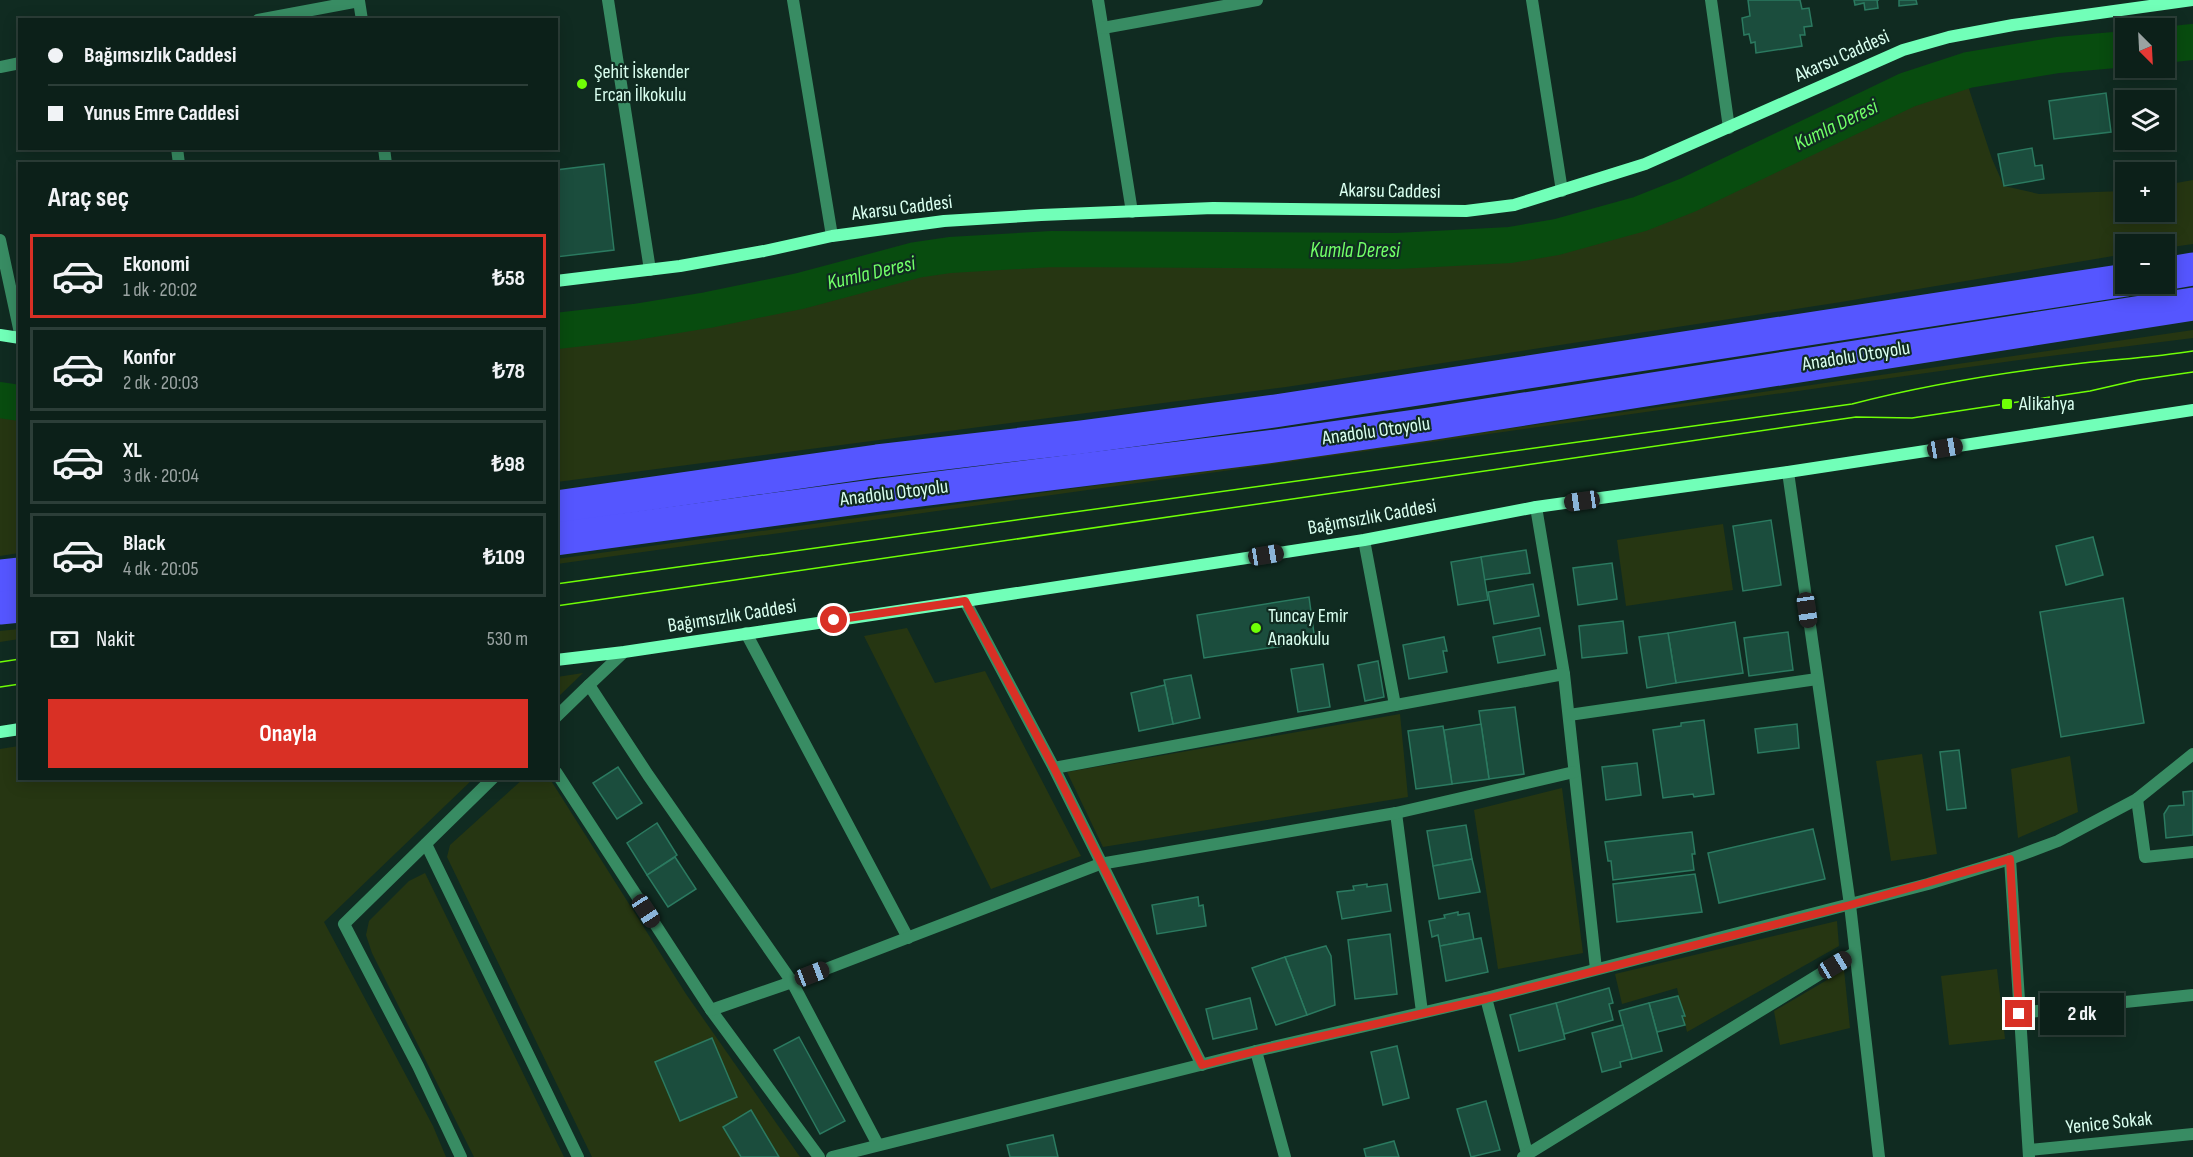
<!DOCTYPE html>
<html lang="tr">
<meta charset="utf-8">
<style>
body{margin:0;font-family:"Sofia Sans Condensed",sans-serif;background:#1a2d26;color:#f1f3f6;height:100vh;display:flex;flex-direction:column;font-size:22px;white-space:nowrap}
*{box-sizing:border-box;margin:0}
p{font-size:20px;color:#9aa3a2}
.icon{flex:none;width:33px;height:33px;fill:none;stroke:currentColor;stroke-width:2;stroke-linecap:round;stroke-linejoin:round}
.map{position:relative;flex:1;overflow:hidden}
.sheet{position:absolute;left:18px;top:162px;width:540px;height:618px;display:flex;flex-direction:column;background:#0c2019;border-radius:0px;box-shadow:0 3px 15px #0003,0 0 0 2px #2c3e38}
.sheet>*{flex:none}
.guide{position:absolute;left:18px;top:18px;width:540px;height:132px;border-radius:0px;box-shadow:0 3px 15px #0003,0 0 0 2px #2c3e38;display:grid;align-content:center;height:132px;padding:0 30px;background:#0c2019}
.needle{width:39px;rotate:156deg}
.fabs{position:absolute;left:2115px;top:18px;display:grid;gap:12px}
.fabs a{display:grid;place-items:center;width:60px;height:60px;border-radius:0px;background:#0c2019;box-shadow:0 3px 15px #0003,0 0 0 2px #2c3e38;font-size:30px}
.end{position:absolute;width:27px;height:27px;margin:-14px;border:8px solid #d93025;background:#fff;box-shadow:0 0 0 3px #fff}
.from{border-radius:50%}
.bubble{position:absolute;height:42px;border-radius:0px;background:#0c2019;box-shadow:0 3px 15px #0003,0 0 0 2px #2c3e38;font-size:20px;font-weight:700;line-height:42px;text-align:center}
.car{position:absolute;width:18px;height:36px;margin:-18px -9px;border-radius:8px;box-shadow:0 0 4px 2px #0007;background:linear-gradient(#222 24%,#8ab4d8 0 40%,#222 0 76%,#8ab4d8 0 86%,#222 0)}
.guide b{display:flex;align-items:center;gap:21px;height:57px;font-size:22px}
.guide b+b{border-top:2px solid #2c3e38}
.guide i{width:15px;height:15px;background:#f1f3f6}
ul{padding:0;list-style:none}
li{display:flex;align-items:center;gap:18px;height:84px;margin:0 12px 9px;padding:0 18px;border:3px solid #2c3e38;border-radius:0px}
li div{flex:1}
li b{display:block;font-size:22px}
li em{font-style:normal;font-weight:700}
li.on{border-color:#d93025}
li>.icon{width:54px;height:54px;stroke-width:1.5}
h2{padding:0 30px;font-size:27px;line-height:72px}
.pay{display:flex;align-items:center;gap:15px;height:66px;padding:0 30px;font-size:22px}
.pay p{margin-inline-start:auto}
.primary-button{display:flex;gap:12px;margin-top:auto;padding:12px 30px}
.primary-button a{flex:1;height:69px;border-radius:0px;background:#d93025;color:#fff;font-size:24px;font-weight:700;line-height:69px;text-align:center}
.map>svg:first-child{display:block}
</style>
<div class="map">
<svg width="2193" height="1157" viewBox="0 0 2193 1157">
<rect width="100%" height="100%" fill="#102b21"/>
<g fill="#263612">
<polygon points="1968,86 1992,159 2004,186 2039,194 2125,191 2126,212 2164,212 2165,185 2193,180 2193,244 2165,248 2164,244 2126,244 2125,254 1841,302 1286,387 557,482 557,343 690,322 836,293 917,271 965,263 1495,258 1561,249 1671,216 1923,97"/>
<polygon points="2193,330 2193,338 2019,360 557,564 556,559 1450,437"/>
<polygon points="0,409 20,412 19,553 0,556"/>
<polygon points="1723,524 1733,590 1626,606 1617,540"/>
<polygon points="907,628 935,683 985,671 1081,856 991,889 864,636"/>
<polygon points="19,629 19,639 0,642 0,631"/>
<polygon points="583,673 557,698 557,677"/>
<polygon points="1400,714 1408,797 1103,847 1067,772"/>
<polygon points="19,746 20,778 473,779 324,922 433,1126 446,1157 0,1157 0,749"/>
<polygon points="1922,754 1937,854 1891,861 1876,761"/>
<polygon points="2070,756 2078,812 2018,838 2011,769"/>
<polygon points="523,779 550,779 686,994 800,1157 592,1157 447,857 450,845"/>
<polygon points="1562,788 1583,953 1498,969 1474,810"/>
<polygon points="425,873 564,1157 474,1157 372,953 366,935 369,921 409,881"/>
<polygon points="1837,921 1839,946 1687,1032 1677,988 1622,1004 1615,974"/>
<polygon points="1997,969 2005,1039 1949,1045 1941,976"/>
<polygon points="1844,970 1850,1028 1780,1045 1774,1011"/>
</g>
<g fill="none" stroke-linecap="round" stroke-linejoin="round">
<g stroke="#084c0f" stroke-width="36">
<polyline points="2164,45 2193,42"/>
<polyline points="556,331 635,322 708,310 800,291 916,260 950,255 1052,249 1397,251 1510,245 1557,237 1640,214 1688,195 1907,90 1968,70 2058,55 2126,49"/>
<polyline points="0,400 20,403"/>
</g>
</g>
<g fill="#1b4d3d" stroke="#2b7a60" stroke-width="1.5">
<polygon points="1748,0 1800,0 1802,9 1809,8 1812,26 1804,27 1805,35 1800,35 1802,46 1756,53 1755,42 1751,43 1749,34 1744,35 1742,18 1750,16"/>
<polygon points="1854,0 1879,0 1877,0 1878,8 1865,10 1864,3 1855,5"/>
<polygon points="1899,0 1916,0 1917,4 1899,6"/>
<polygon points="2106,93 2111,132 2054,139 2049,101"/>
<polygon points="2032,148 2035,166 2042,165 2044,179 2004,186 1998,154"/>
<polygon points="604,164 614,250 556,257 556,170"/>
<polygon points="1771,520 1781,585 1743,591 1733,526"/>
<polygon points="2093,537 2103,575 2066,585 2056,546"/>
<polygon points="1526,550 1530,573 1484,580 1481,557"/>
<polygon points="1481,557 1488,600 1458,605 1451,562"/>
<polygon points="1612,563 1617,599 1578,605 1573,568"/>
<polygon points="1533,584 1539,616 1494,624 1488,592"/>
<polygon points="1309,597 1315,641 1204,658 1197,615"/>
<polygon points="2123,598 2144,723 2061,737 2040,612"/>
<polygon points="1623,621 1627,653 1582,658 1579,626"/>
<polygon points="1735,622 1743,673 1676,683 1668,633"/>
<polygon points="1540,628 1545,655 1498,663 1493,637"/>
<polygon points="1788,632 1793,670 1749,676 1744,638"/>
<polygon points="1668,633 1676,683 1647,688 1639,637"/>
<polygon points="1444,637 1447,651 1443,651 1447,672 1409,679 1403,645"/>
<polygon points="1378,661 1384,697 1365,701 1358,665"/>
<polygon points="1323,664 1330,707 1298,712 1291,669"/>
<polygon points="1191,675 1200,718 1173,724 1164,680"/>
<polygon points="1165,685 1173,724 1139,731 1131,693"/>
<polygon points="1515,707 1524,774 1489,779 1479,711"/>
<polygon points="1704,720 1714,794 1694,797 1693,794 1663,798 1653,730 1681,726 1681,723"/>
<polygon points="1481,724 1489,779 1452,784 1444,730"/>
<polygon points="1797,724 1799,748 1758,753 1755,729"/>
<polygon points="1443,726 1452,784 1416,789 1408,731"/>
<polygon points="1959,750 1966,808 1947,810 1940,752"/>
<polygon points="1637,763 1641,795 1606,800 1602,767"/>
<polygon points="618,767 642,803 617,819 593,783"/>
<polygon points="2193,791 2193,835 2166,838 2164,814 2169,806 2184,805 2183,792"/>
<polygon points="657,823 677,855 647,875 627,843"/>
<polygon points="1466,825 1472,859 1433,866 1427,831"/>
<polygon points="1813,829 1825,879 1719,903 1708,853"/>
<polygon points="1692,832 1695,854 1692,854 1694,870 1613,880 1611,861 1608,861 1605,842"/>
<polygon points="675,857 696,889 668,907 647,875"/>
<polygon points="1472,859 1480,892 1439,899 1433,866"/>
<polygon points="1695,874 1702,912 1617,922 1613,884"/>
<polygon points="1367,884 1367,887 1387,884 1391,911 1342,919 1337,892 1354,890 1353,886"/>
<polygon points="1198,897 1199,906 1203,905 1206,926 1157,934 1152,905"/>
<polygon points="1458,912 1458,915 1469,913 1474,940 1440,946 1438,935 1432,937 1429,921 1445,918 1444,915"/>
<polygon points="1390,934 1397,994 1355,999 1348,940"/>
<polygon points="1481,938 1488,972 1446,981 1440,946"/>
<polygon points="1326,946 1331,956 1335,1005 1307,1015 1285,957"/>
<polygon points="1285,957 1307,1015 1276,1025 1252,968"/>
<polygon points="1609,988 1613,1003 1609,1004 1613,1020 1564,1034 1556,1003"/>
<polygon points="1678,996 1685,1016 1682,1016 1685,1025 1657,1032 1649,1003"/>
<polygon points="1250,998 1257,1029 1213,1039 1206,1009"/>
<polygon points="1556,1003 1565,1039 1519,1051 1510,1015"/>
<polygon points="1649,1003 1662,1051 1632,1059 1619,1011"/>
<polygon points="1623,1025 1632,1059 1620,1062 1621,1067 1602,1072 1592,1033"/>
<polygon points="799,1037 845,1121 820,1134 774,1050"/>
<polygon points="712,1038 737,1097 680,1121 655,1062"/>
<polygon points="1397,1046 1409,1098 1383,1105 1371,1052"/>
<polygon points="1486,1101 1500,1150 1471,1157 1457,1109"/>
<polygon points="751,1110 779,1157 741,1157 723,1127"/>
<polygon points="1053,1135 1058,1157 1010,1157 1007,1145"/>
<polygon points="1394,1141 1399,1157 1366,1157 1364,1149"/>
</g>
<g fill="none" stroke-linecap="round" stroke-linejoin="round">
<g stroke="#388c63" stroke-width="12">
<polyline points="608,0 650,270"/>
<polyline points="793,0 832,236"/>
<polyline points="1098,0 1132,212"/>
<polyline points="1532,0 1562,191"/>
<polyline points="1711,0 1729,128"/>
<polyline points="258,20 359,1 362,20"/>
<polyline points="1103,28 1257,0"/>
<polyline points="0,67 20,63"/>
<polyline points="177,148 179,164"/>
<polyline points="384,148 386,164"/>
<polyline points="0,240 20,333"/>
<polyline points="1788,472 1850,905 1879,1157"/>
<polyline points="1536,507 1564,674 1596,969"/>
<polyline points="1364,540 1395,705"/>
<polyline points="965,601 1054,768 1202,1065"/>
<polyline points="746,633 908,938"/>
<polyline points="624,652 589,685 648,775 792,982 878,1145"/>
<polyline points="1569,715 1817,679"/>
<polyline points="556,717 589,685"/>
<polyline points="1054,768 1564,674"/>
<polyline points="556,772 711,1010 819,1157"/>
<polyline points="2137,799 2145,857 2193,852"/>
<polyline points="1396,813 1422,1012"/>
<polyline points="426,844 578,1157"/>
<polyline points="2010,859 2029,1157"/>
<polyline points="1486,998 1528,1157"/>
<polyline points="711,1010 792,982 1100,864 1396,813 1574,772"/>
<polyline points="2019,1013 2193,995"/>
<polyline points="1256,1051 1285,1157"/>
<polyline points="2029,1150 2193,1134"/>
<polyline points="461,1157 418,1066 344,924 493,778"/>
<polyline points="832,1157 1256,1051 1486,998 1928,884 2010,859 2058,841 2137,799 2193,754"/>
<polyline points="1523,1157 1854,953"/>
</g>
<g stroke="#71ffb8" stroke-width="12">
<polyline points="556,281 680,266 764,251 832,236 944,221 1041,215 1213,208 1466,211 1514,205 1645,164 1903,50 1949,37 2013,25 2193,0"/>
<polyline points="0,335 20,338"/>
<polyline points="556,660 624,652 965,601 1364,540 1536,507 1788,472 2193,410"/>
<polyline points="0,732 20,729"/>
</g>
<g stroke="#5556ff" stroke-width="33">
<polyline points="2164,274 2193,269"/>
<polyline points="556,507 877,461 1082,437 1275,411 2126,280"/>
<polyline points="556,539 880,495 1275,446 1429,424 2193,304"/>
<polyline points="0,576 20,574"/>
<polyline points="0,608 20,606"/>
</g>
<g stroke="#70ff06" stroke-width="1.5">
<path d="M556 584 1852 404C1928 384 2006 372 2083 363 2120 359 2156 357 2193 351"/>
<polyline points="556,606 1856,417 1912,418 2090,391 2138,380 2193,372"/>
<polyline points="0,662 20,659"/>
<polyline points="0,687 20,684"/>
</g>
</g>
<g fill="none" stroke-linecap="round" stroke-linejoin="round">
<polyline stroke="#d93025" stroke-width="8" points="834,620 965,601 1054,768 1202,1065 1256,1051 1486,999 1850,905 2010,859 2019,1014"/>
</g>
<g fill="#70ff06" stroke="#102b21" stroke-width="2">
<circle cx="582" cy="84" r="6"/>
<rect x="2001" y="398" width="12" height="12" rx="3"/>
<circle cx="1256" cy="628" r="6"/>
</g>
<g text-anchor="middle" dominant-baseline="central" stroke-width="4.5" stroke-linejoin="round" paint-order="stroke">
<g font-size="20" fill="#dafff0" stroke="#102b21">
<text transform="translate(1842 56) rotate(-24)">Akarsu Caddesi</text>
<text transform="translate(1390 191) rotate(1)">Akarsu Caddesi</text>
<text transform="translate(902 208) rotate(-7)">Akarsu Caddesi</text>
<text transform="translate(1856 356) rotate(-9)">Anadolu Otoyolu</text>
<text transform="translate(1376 431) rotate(-8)">Anadolu Otoyolu</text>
<text transform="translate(894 493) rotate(-7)">Anadolu Otoyolu</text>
<text transform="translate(1372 517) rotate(-10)">Bağımsızlık Caddesi</text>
<text transform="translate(732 616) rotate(-9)">Bağımsızlık Caddesi</text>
<text transform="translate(2109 1123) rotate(-6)">Yenice Sokak</text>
</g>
<g font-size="20" fill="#dafff0" stroke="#102b21" text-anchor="start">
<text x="594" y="72">Şehit İskender<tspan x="594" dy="23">Ercan İlkokulu</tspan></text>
<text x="2019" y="404">Alikahya</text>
<text x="1268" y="616">Tuncay Emir<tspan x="1268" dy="23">Anaokulu</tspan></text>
</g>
<g font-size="21" font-style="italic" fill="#71ff68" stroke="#102b21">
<text transform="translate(1836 125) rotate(-26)">Kumla Deresi</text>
<text x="1355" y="250">Kumla Deresi</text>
<text transform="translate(871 273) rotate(-13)">Kumla Deresi</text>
</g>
</g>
</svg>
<div class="fabs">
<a><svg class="needle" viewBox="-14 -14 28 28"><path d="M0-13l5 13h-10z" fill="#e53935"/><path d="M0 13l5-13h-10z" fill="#9aa3a2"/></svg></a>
<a><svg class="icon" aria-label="layers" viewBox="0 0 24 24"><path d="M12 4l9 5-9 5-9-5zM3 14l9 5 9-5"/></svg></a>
<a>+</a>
<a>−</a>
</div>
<i class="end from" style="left:834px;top:620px"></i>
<i class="end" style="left:2019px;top:1014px"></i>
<div class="bubble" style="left:2040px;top:993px;width:84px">2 dk</div>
<i class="car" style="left:1945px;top:448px;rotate:81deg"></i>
<i class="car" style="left:1582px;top:501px;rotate:262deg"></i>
<i class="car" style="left:1266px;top:555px;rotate:81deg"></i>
<i class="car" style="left:1807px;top:610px;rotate:172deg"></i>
<i class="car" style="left:646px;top:911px;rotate:147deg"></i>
<i class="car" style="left:1835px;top:965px;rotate:59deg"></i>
<i class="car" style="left:812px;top:974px;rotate:69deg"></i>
<div class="guide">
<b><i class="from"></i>Bağımsızlık Caddesi</b>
<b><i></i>Yunus Emre Caddesi</b>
</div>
<section class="sheet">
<h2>Araç seç</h2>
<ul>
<li class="on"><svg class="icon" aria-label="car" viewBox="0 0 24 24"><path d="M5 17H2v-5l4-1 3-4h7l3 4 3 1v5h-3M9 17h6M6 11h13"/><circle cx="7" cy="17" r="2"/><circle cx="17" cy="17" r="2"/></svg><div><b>Ekonomi</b><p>1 dk · 20:02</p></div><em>₺58</em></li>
<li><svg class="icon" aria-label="car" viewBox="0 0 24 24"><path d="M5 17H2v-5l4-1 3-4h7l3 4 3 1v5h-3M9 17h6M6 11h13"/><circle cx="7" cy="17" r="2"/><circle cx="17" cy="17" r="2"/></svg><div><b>Konfor</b><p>2 dk · 20:03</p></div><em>₺78</em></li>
<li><svg class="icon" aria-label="car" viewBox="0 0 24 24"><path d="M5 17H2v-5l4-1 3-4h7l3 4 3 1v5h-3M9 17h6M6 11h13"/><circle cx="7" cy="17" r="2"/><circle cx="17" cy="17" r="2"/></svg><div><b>XL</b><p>3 dk · 20:04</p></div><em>₺98</em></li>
<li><svg class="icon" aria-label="car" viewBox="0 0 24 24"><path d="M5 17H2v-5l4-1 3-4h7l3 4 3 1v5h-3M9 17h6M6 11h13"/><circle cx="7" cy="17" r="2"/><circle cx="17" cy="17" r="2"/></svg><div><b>Black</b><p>4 dk · 20:05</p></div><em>₺109</em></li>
</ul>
<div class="pay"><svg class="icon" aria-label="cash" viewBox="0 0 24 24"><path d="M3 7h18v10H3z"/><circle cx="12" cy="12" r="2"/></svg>Nakit<p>530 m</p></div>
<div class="primary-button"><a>Onayla</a></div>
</section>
</div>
